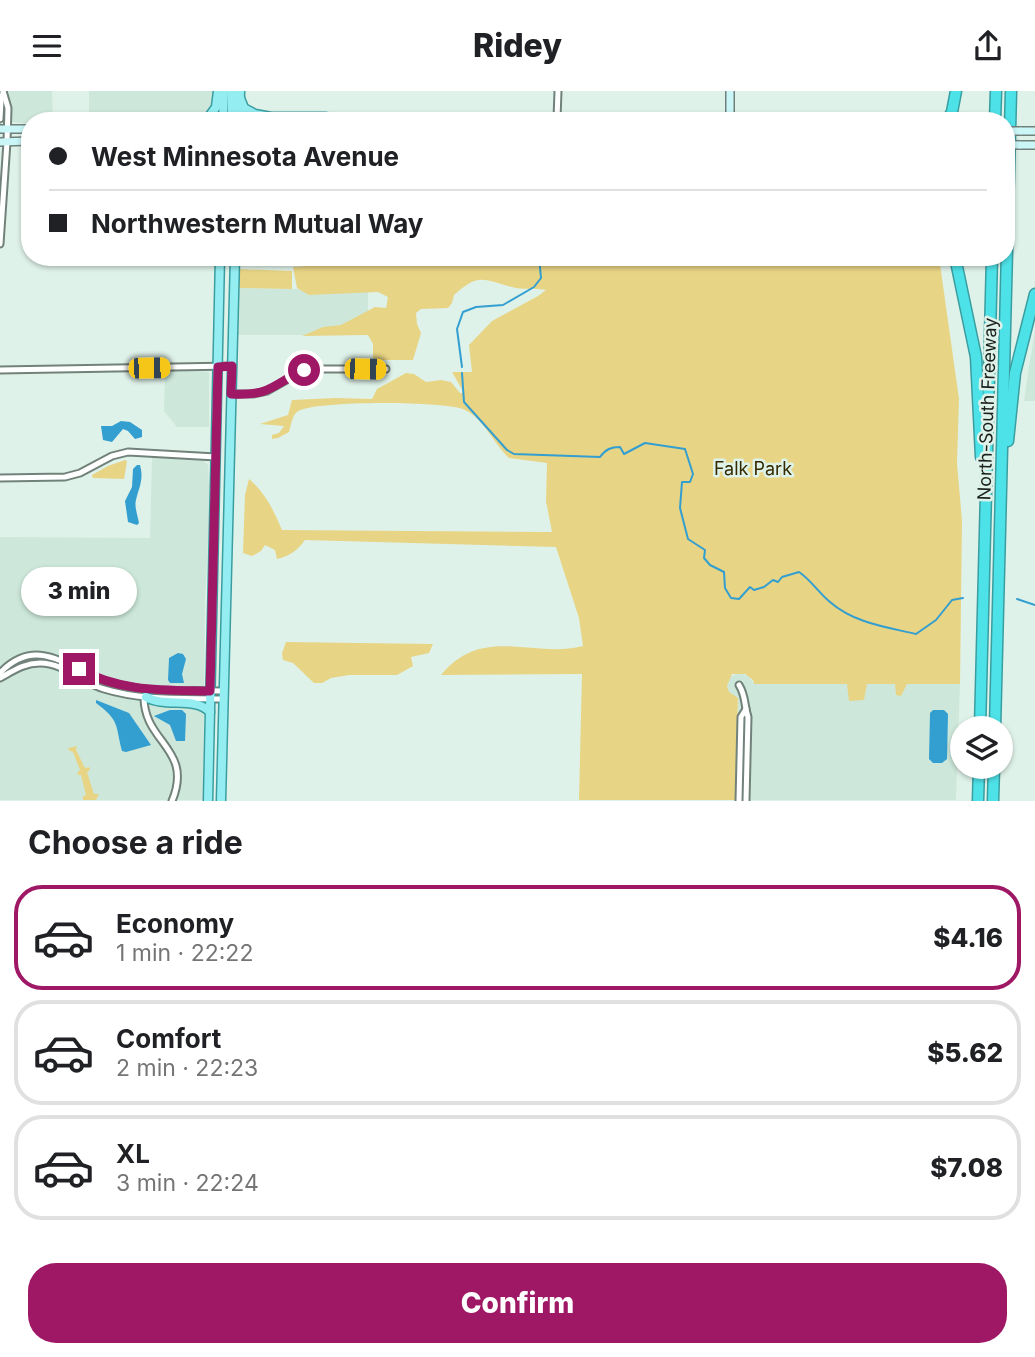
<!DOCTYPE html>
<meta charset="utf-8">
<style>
body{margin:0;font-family:Inter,sans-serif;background:#f2f2f2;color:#202124;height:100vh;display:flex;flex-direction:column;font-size:26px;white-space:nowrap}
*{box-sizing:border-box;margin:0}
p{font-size:23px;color:#757577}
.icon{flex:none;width:38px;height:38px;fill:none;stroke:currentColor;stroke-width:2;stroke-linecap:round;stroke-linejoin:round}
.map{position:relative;height:710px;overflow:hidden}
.details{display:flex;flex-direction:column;background:#fff;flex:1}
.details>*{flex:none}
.banner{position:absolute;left:21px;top:21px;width:994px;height:154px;border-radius:28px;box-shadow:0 2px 5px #0004;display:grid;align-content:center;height:154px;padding:0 28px;background:#fff}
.tools{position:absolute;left:950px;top:625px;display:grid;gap:14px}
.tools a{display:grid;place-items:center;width:63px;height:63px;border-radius:50%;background:#fff;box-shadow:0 2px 5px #0004;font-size:35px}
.end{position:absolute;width:32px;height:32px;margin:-16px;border:9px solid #9f1866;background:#fff;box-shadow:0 0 0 4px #fff}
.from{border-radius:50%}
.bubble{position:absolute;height:49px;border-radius:24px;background:#fff;box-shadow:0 2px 5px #0004;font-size:23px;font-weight:800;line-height:49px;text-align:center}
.car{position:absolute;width:21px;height:42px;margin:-21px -10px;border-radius:9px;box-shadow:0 0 5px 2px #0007;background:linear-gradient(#f5c518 24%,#345 0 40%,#f5c518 0 76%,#345 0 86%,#f5c518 0)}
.banner b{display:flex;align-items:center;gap:24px;height:66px;font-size:26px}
.banner b+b{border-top:2px solid #e0e0e0}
.banner i{width:18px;height:18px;background:#202124}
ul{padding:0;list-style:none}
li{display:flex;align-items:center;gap:21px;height:105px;margin:0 14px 10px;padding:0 14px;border:4px solid #e0e0e0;border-radius:28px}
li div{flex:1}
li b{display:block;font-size:26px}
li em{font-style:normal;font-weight:800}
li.current{border-color:#9f1866}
li>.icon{width:63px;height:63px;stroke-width:1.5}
h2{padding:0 28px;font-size:32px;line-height:84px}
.cta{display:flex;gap:14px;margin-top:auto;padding:14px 28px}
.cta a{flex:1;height:80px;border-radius:28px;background:#9f1866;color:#fff;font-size:28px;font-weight:800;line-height:80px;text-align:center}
header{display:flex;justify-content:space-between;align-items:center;height:91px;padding:0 28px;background:#fff;font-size:32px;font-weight:800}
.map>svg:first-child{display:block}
</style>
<header><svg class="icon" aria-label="menu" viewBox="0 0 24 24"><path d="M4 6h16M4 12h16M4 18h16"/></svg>Ridey<svg class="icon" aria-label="share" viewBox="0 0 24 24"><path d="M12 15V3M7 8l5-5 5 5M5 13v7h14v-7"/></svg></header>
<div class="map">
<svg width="1035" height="710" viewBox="0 0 1035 710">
<rect width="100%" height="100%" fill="#dff2e9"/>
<g fill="#cde8db">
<polygon points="7,0 52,0 53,30 30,30 30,33 12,31"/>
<polygon points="89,0 216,0 214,15 204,27 89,30"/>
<polygon points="239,197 368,199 368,244 237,244"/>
<polygon points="1035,239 1035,310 1024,310 1028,282"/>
<polygon points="165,279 209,281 209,336 177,336 164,320"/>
<polygon points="152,366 203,369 208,374 210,415 205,509 203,709 0,709 0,446 150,447"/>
<polygon points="738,582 749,585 754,593 960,593 956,709 735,709 738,608 729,601 727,595 730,586"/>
</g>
<g fill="#e8d485">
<path d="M332 166H547L552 174C567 171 575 166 590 166V171H623L625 166H939L959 308 957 372 962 430 960 593H907L901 605 896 604 895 593H867L864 609 849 610 847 593H754L753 589 745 583H732L727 595 729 601 738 607 735 709H579L582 583 441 584C483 533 532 568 583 555L579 527 556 456 305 449C298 459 290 465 277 468L275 459 265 454 261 460 252 465 243 462 245 404 249 388C265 401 274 420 282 439L552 441 546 410 547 372 509 367C493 352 485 329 465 319 447 310 312 309 297 321 292 325 291 334 289 341L278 347 272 348V344L279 342 284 335 260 333 288 324 292 309 335 307 372 308 377 298 406 282 414 283 426 291 441 289 451 291 460 302H464L452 281H472L469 254 492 230 538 205 546 199C536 197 522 199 512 196 482 188 479 182 454 204L452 212 448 217 421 218 416 222 417 233 421 242 413 269H373V253L368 244 302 245 323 236 341 234 375 216 386 217 388 206 378 201 309 204 297 197 293 176 332 173Z"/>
<polygon points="239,178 292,180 292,198 239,197"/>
<polygon points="125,369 127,370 124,388 93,387 92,384 108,375"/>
<polygon points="286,551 433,553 429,562 411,566 413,575 397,584 349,584 331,587 322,592 314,592 293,572 283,569 282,562"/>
<polygon points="77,655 76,659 85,677 89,676 90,679 87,681 94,703 99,703 96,709 83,709 83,705 86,704 81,684 78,684 77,682 80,679 73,661 68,659 69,657"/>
</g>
<g fill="#339ed0">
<polygon points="121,330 130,331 142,339 142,346 135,348 128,340 123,338 112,351 103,349 101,335 112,335"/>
<path d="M137 374H140C144 389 139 396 136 409 134 415 138 426 139 432L137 434 128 431 125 410 132 396 133 378Z"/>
<polygon points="178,562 183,563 186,568 182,583 184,592 170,592 168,589 169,567"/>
<path d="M96 609 129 622 151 654 126 661 122 660C115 633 120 630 96 612Z"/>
<polygon points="170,619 182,619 186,623 185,650 176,650 170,634 154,625"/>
<polygon points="933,619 944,619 948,623 947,668 942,672 933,672 929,668 930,622"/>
</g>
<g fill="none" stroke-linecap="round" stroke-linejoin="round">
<g stroke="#339ed0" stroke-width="2">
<polyline points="462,276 457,238 463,221 476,216 503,214 534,196 541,187 539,166"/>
<path d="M462 282 464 311 507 359 514 363 600 366C606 358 611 356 620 356L624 363 645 352 685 358 693 383 690 391H682L680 417 688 448 705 459 704 467 710 474 724 481 725 497 731 507 739 508 750 496 754 499 764 496 773 489 778 491 782 486 799 481C811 489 818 501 830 511 854 532 886 536 916 543L936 529 952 509 963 507"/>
<polyline points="1017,508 1035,514"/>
</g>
<g stroke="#71827a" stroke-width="9">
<g id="street">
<polyline points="529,27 658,30"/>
<polyline points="0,28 1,9 3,2"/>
<polyline points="557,28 558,0"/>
<polyline points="0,153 7,51 8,17 3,0"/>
<polyline points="0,279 232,275"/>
<polyline points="231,303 253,303 267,300 297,283 312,278 386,278"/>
<polyline points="0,387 65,386 80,382 112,365 128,361 216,366"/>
<path d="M0 582C33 548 60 570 94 586 106 591 118 594 131 596 161 602 193 599 224 600"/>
<path d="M0 587C13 580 24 572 40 572 64 572 82 592 104 598 143 610 184 607 224 608"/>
<path d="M739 594C746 605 744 614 748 626L746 710"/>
<path d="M144 605C143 652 194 657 172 710"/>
<polyline points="739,710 741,626 746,618"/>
</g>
</g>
<g stroke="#71827a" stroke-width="10">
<g id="secondary">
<polyline points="730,30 730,0"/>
<polyline points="0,38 30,38"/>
<polyline points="1020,40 1035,40"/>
<polyline points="0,51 30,50"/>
<polyline points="1019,54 1035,54"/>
</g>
</g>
<g stroke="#3a9ea1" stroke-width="11">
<g id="primary">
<polyline points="240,7 244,17 255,23 271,26 325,26 350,30"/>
<polyline points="206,30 216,16 218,0"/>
<polyline points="223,30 224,0"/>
<polyline points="232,30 232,0"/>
<polyline points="239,30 240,0"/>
<path d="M146 606C165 617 195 605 210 621"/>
<polyline points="208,710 220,166"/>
<polyline points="221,710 235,166"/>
</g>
</g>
<g stroke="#3a9ea1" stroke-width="13">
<g id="highway">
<polyline points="947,30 952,21 956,0"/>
<polyline points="995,30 996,0"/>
<polyline points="955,166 976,266 981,366"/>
<polyline points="1008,350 1015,282 1035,203"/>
<polyline points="980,637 992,166"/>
<polyline points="995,637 1011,0"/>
<polyline points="978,710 979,676"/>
<polyline points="993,710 994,676"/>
</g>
</g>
<use href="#street" stroke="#fff" stroke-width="5"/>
<use href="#secondary" stroke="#caf6f8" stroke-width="7"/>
<use href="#primary" stroke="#94eef1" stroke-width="8"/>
<use href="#highway" stroke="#4de2e8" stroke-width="10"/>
<g stroke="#71827a" stroke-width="10" stroke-linecap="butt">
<g id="secondary-bridge">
<polyline points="1006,40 1020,40"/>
<polyline points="1006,53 1019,54"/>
</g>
</g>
<use href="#secondary-bridge" stroke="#caf6f8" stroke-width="7"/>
</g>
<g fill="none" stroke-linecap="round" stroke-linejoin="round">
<path stroke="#9f1866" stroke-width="9" d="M79 578C120 601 164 599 210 600L218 276 232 275 231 303C272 305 271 294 304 279"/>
</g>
<g text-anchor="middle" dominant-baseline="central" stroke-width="5" stroke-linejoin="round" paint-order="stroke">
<g font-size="18" fill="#181f1c" stroke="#dff2e9">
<text transform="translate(987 318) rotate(-88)">North-South Freeway</text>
</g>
<g font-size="18" fill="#342a00" stroke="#dff2e9">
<text x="753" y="377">Falk Park</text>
</g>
</g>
</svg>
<div class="tools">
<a><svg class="icon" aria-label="layers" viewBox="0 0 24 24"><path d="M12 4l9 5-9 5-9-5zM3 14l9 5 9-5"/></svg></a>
</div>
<i class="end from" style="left:304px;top:279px"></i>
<i class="end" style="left:79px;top:578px"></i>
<div class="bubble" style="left:21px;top:476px;width:116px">3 min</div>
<i class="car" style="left:149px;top:277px;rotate:89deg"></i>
<i class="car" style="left:365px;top:278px;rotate:91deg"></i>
<div class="banner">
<b><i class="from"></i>West Minnesota Avenue</b>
<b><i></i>Northwestern Mutual Way</b>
</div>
</div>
<section class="details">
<h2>Choose a ride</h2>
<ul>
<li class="current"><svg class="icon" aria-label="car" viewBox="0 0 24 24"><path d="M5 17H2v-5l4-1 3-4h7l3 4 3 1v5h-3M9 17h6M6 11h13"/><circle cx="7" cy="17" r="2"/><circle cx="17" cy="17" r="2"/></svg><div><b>Economy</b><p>1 min · 22:22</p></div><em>$4.16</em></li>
<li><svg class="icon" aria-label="car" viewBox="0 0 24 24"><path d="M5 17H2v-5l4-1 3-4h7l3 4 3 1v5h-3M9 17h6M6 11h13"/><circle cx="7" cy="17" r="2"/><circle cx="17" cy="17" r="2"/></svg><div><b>Comfort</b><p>2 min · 22:23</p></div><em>$5.62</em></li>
<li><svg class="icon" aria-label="car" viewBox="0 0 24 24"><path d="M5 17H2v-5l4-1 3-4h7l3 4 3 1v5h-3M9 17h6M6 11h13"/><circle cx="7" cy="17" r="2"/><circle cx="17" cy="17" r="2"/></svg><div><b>XL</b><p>3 min · 22:24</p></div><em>$7.08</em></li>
</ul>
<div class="cta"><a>Confirm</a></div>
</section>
